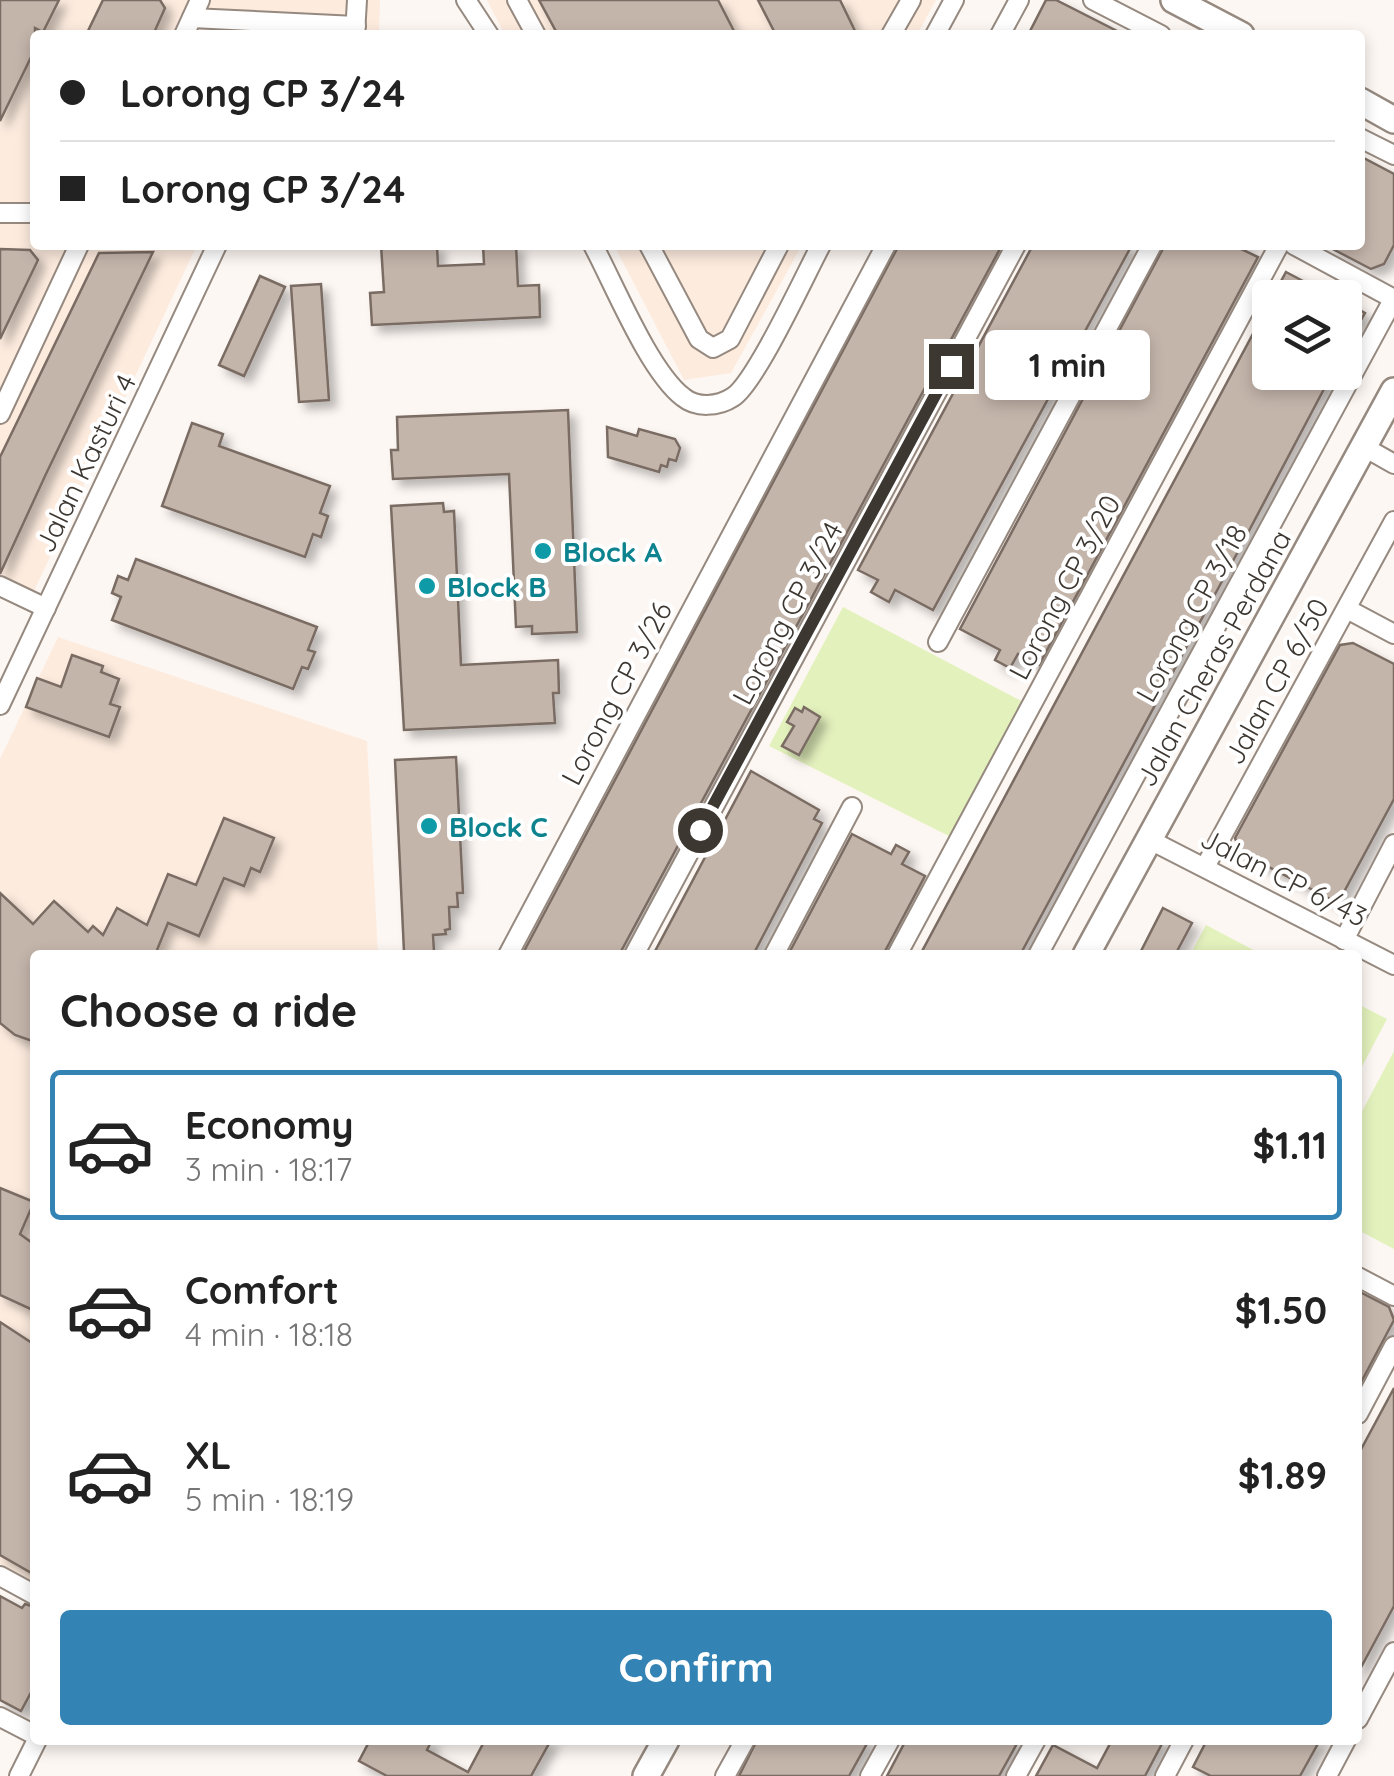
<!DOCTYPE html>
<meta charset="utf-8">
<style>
body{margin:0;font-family:Quicksand,sans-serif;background:#f2f2f2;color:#222;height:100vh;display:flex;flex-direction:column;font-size:38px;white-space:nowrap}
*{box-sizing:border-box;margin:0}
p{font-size:32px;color:#767676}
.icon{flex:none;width:55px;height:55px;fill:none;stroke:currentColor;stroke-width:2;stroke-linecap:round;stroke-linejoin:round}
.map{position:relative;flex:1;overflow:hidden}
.details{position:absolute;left:30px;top:950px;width:1332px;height:795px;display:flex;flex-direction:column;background:#fff;border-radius:10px;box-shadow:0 5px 15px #0003}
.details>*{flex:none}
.hud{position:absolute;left:30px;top:30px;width:1335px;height:220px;border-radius:10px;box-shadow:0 5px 15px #0003;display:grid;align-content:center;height:220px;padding:0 30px;background:#fff}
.controls{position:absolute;left:1252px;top:280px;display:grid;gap:20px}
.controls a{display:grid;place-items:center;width:110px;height:110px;border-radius:10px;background:#fff;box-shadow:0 5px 15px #0003;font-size:50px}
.end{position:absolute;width:45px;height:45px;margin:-22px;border:12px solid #3d3732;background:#fff;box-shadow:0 0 0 5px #fff}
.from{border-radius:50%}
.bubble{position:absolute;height:70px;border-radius:10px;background:#fff;box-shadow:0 5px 15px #0003;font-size:32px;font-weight:700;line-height:70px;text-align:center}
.hud b{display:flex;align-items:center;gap:35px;height:95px;font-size:38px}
.hud b+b{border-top:2px solid #e0e0e0}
.hud i{width:25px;height:25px;background:#222}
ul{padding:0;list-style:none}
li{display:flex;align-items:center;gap:30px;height:150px;margin:0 20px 15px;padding:0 10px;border:5px solid transparent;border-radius:10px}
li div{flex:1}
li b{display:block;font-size:38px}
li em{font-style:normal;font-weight:700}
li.active{border-color:#3383b4}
li>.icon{width:90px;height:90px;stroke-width:1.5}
h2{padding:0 30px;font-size:45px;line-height:120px}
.action{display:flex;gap:20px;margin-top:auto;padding:20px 30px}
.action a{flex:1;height:115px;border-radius:10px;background:#3383b4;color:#fff;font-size:40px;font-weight:700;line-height:115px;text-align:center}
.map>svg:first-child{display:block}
</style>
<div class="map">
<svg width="1394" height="1776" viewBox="0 0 1394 1776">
<defs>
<filter id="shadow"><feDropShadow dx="7" dy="7" stdDeviation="5" flood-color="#0004"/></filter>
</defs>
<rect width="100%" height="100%" fill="#fdf7f3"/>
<g fill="#fdebde">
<polygon points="0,0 380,0 379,35 35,35 35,245 197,245 25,610 0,598"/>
<polygon points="487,0 936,0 917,35 505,35"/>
<polygon points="614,245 802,245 731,373 684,380"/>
<polygon points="58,637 367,741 378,955 35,955 35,1583 0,1564 0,759"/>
</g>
<g fill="#e3f1bd">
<polygon points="843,607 1031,706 957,840 769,746"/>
<polygon points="1206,925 1263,955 1190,955"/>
<polygon points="1358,1004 1387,1019 1358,1074"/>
<polygon points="1394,1051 1394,1249 1358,1230 1358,1119"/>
</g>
<g fill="#c4b5ab" stroke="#7a6c63" stroke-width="2.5" filter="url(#shadow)">
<polygon points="0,0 59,0 43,32 35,28 35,49 0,121"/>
<polygon points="103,0 160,0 165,8 153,35 86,35"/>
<polygon points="539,0 718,0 736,35 558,35"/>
<polygon points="758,0 840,0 857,35 776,35"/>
<polygon points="1046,0 1056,0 1125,35 1028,35"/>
<polygon points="1360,156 1394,174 1394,245 1384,264 1371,269 1325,245 1360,245"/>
<polygon points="381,245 437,245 438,266 484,264 483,245 516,245 518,286 539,285 540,317 372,325 370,293 384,292"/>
<polygon points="899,245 1002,245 619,955 522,955"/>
<polygon points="1033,245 1132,245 933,610 895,590 889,602 871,592 878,580 858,570"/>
<polygon points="1165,245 1243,245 1241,249 1258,257 1039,665 1018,654 1010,668 995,660 1000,650 960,629"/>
<polygon points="0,249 30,250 38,260 0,339"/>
<polygon points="153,252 46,474 0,574 0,457 19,418 99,253"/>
<polygon points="1286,272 1335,298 1272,298"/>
<polygon points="260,276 285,287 244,376 219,365"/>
<polygon points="321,284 329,400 299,402 291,286"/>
<polygon points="1270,302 1270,372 1333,372 1233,561 1020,955 920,955"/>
<polygon points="1345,302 1365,313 1345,349"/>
<polygon points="568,410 577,632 532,634 532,626 516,627 509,474 393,479 391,450 398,450 397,417"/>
<polygon points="192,423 223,434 219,446 330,486 320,513 328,516 321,537 313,534 305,557 162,506"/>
<polygon points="607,427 637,436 639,429 675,439 680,448 676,461 669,459 667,467 661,465 659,472 608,457"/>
<polygon points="443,503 444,512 454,511 461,665 558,660 559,693 553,693 555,723 404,730 391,506"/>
<polygon points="136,559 317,627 308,650 315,652 308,669 302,667 293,689 112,620 121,597 112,593 118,576 128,580"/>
<polygon points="1353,643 1394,664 1394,799 1338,903 1240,852 1235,838 1340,645"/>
<polygon points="72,655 103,666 101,672 119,679 110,704 120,707 109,737 26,707 37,678 61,687"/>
<polygon points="804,707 820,717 799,755 782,746 794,726 787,722 795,708 802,712"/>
<polygon points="456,757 463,893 457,893 458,907 449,907 450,929 445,930 446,934 433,935 434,951 404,952 395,760"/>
<polygon points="751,771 819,810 814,819 822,823 753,955 653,955"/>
<polygon points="224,818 274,838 260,872 251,868 244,886 224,878 199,936 168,923 155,955 35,955 35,1042 15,1035 0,1023 0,893 33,924 54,901 88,932 93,926 103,935 117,908 147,925 168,874 196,885"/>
<polygon points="852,834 891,854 896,845 909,852 902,864 925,876 883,955 788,955"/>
<polygon points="1163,908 1192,923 1175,955 1139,955"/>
<polygon points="0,1188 34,1202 20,1234 35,1245 35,1311 0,1295"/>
<polygon points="1358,1291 1389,1307 1394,1320 1358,1388"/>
<polygon points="0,1322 35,1345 35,1575 0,1555"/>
<polygon points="1394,1388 1394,1606 1358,1673 1358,1455"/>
<polygon points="0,1596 22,1608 25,1604 35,1607 35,1685 21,1711 0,1700"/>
<polygon points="370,1740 432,1740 427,1750 468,1772 485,1740 551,1740 531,1776 387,1776 359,1761"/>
<polygon points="757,1740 869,1740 849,1776 739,1776"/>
<polygon points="906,1740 1019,1740 999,1776 887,1776"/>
<polygon points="1112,1740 1164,1740 1145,1776 1036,1776 1053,1745 1097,1768"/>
<polygon points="1207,1740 1320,1740 1300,1776 1211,1776 1193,1767"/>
</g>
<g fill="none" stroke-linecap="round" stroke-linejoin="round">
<g stroke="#96897f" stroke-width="22">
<g id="street">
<polyline points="466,0 489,35"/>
<polyline points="517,0 536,35"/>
<polyline points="1093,0 1161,35"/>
<polyline points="192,18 356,26"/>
<polyline points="355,34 357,0"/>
<polyline points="184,35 200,0"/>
<polyline points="891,35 911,0"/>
<polyline points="935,35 954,0"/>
<polyline points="1000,35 1019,0"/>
<polyline points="1360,138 1394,155"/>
<polyline points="0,213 35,213"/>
<path d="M593 245C614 284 649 371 683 397 696 408 718 407 733 397 756 382 805 275 821 245"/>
<polyline points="649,245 699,339 713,348 730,339 779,245"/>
<polyline points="1294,245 1394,299"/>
<polyline points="0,414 79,245"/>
<polyline points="1364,447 1394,464"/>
<polyline points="0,586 46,608"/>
<polyline points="1347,609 1394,634"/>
<polyline points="938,642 1152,245"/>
<polyline points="0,705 217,245"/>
<polyline points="1148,839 1394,965"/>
<polyline points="1205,867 1394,521"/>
<polyline points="1344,940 1394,844"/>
<polyline points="508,955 886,245"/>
<polyline points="634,955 1016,245"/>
<polyline points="774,955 852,807"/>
<polyline points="897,955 1279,245"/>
<polyline points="1038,955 1394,298"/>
<polyline points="1358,1277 1394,1296"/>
<polyline points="1358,1414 1394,1346"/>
<polyline points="0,1576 35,1595"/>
<polyline points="0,1717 35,1735"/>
<polyline points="1358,1719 1394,1652"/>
<polyline points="19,1776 37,1740"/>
<polyline points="725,1776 745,1740"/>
<polyline points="870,1776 890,1740"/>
<polyline points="1016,1776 1036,1740"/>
<polyline points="1165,1776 1184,1740"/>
<polyline points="1327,1776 1346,1740"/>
</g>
</g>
<g stroke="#96897f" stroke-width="30">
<g id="secondary">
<polyline points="1174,0 1241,35"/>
<polyline points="1360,101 1394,120"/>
<polyline points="1086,955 1394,391"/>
<polyline points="646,1776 666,1740"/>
</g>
</g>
<use href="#street" stroke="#fff" stroke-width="18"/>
<use href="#secondary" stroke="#fff" stroke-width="25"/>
</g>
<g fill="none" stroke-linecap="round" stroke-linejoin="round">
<polyline stroke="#3d3732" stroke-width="12" points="700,830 951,366"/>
</g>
<g fill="#0f9aa8" stroke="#fff" stroke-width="4">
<circle cx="543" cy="551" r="10"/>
<circle cx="427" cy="586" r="10"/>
<circle cx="429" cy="826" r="10"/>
</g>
<g text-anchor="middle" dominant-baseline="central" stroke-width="8" stroke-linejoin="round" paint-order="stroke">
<g font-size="28" fill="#3d3732" stroke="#fff">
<text transform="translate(85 463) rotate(-64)">Jalan Kasturi 4</text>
<text transform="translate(1064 587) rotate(-62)">Lorong CP 3/20</text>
<text transform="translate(787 613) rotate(-62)">Lorong CP 3/24</text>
<text transform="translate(1191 613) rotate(-61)">Lorong CP 3/18</text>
<text transform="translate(1213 658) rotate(-61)">Jalan Cheras Perdana</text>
<text transform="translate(1276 681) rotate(-61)">Jalan CP 6/50</text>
<text transform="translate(616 693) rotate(-62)">Lorong CP 3/26</text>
<text transform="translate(1284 877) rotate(27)">Jalan CP 6/43</text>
</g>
<g font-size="28" font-weight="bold" fill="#0d838f" stroke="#fff" text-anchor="start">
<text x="563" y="551">Block A</text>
<text x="447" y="586">Block B</text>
<text x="449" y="826">Block C</text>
</g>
</g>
</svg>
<div class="controls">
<a><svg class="icon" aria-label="layers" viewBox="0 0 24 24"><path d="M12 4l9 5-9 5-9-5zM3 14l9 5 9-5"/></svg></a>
</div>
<i class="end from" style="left:700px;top:830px"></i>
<i class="end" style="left:951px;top:366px"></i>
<div class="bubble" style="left:985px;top:330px;width:165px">1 min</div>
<div class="hud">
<b><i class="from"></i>Lorong CP 3/24</b>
<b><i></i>Lorong CP 3/24</b>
</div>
<section class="details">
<h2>Choose a ride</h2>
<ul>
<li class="active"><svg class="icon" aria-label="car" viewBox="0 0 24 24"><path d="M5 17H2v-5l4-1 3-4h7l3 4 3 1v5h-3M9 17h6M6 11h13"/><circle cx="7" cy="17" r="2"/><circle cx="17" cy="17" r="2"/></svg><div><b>Economy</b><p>3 min · 18:17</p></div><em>$1.11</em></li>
<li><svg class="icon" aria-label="car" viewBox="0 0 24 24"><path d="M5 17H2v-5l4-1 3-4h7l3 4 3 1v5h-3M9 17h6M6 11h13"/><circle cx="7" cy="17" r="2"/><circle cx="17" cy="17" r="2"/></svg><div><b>Comfort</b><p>4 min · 18:18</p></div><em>$1.50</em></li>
<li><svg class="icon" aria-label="car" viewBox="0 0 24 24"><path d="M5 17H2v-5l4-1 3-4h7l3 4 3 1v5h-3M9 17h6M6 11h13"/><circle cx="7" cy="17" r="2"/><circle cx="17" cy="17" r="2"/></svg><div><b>XL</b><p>5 min · 18:19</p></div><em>$1.89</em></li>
</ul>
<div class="action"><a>Confirm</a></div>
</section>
</div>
